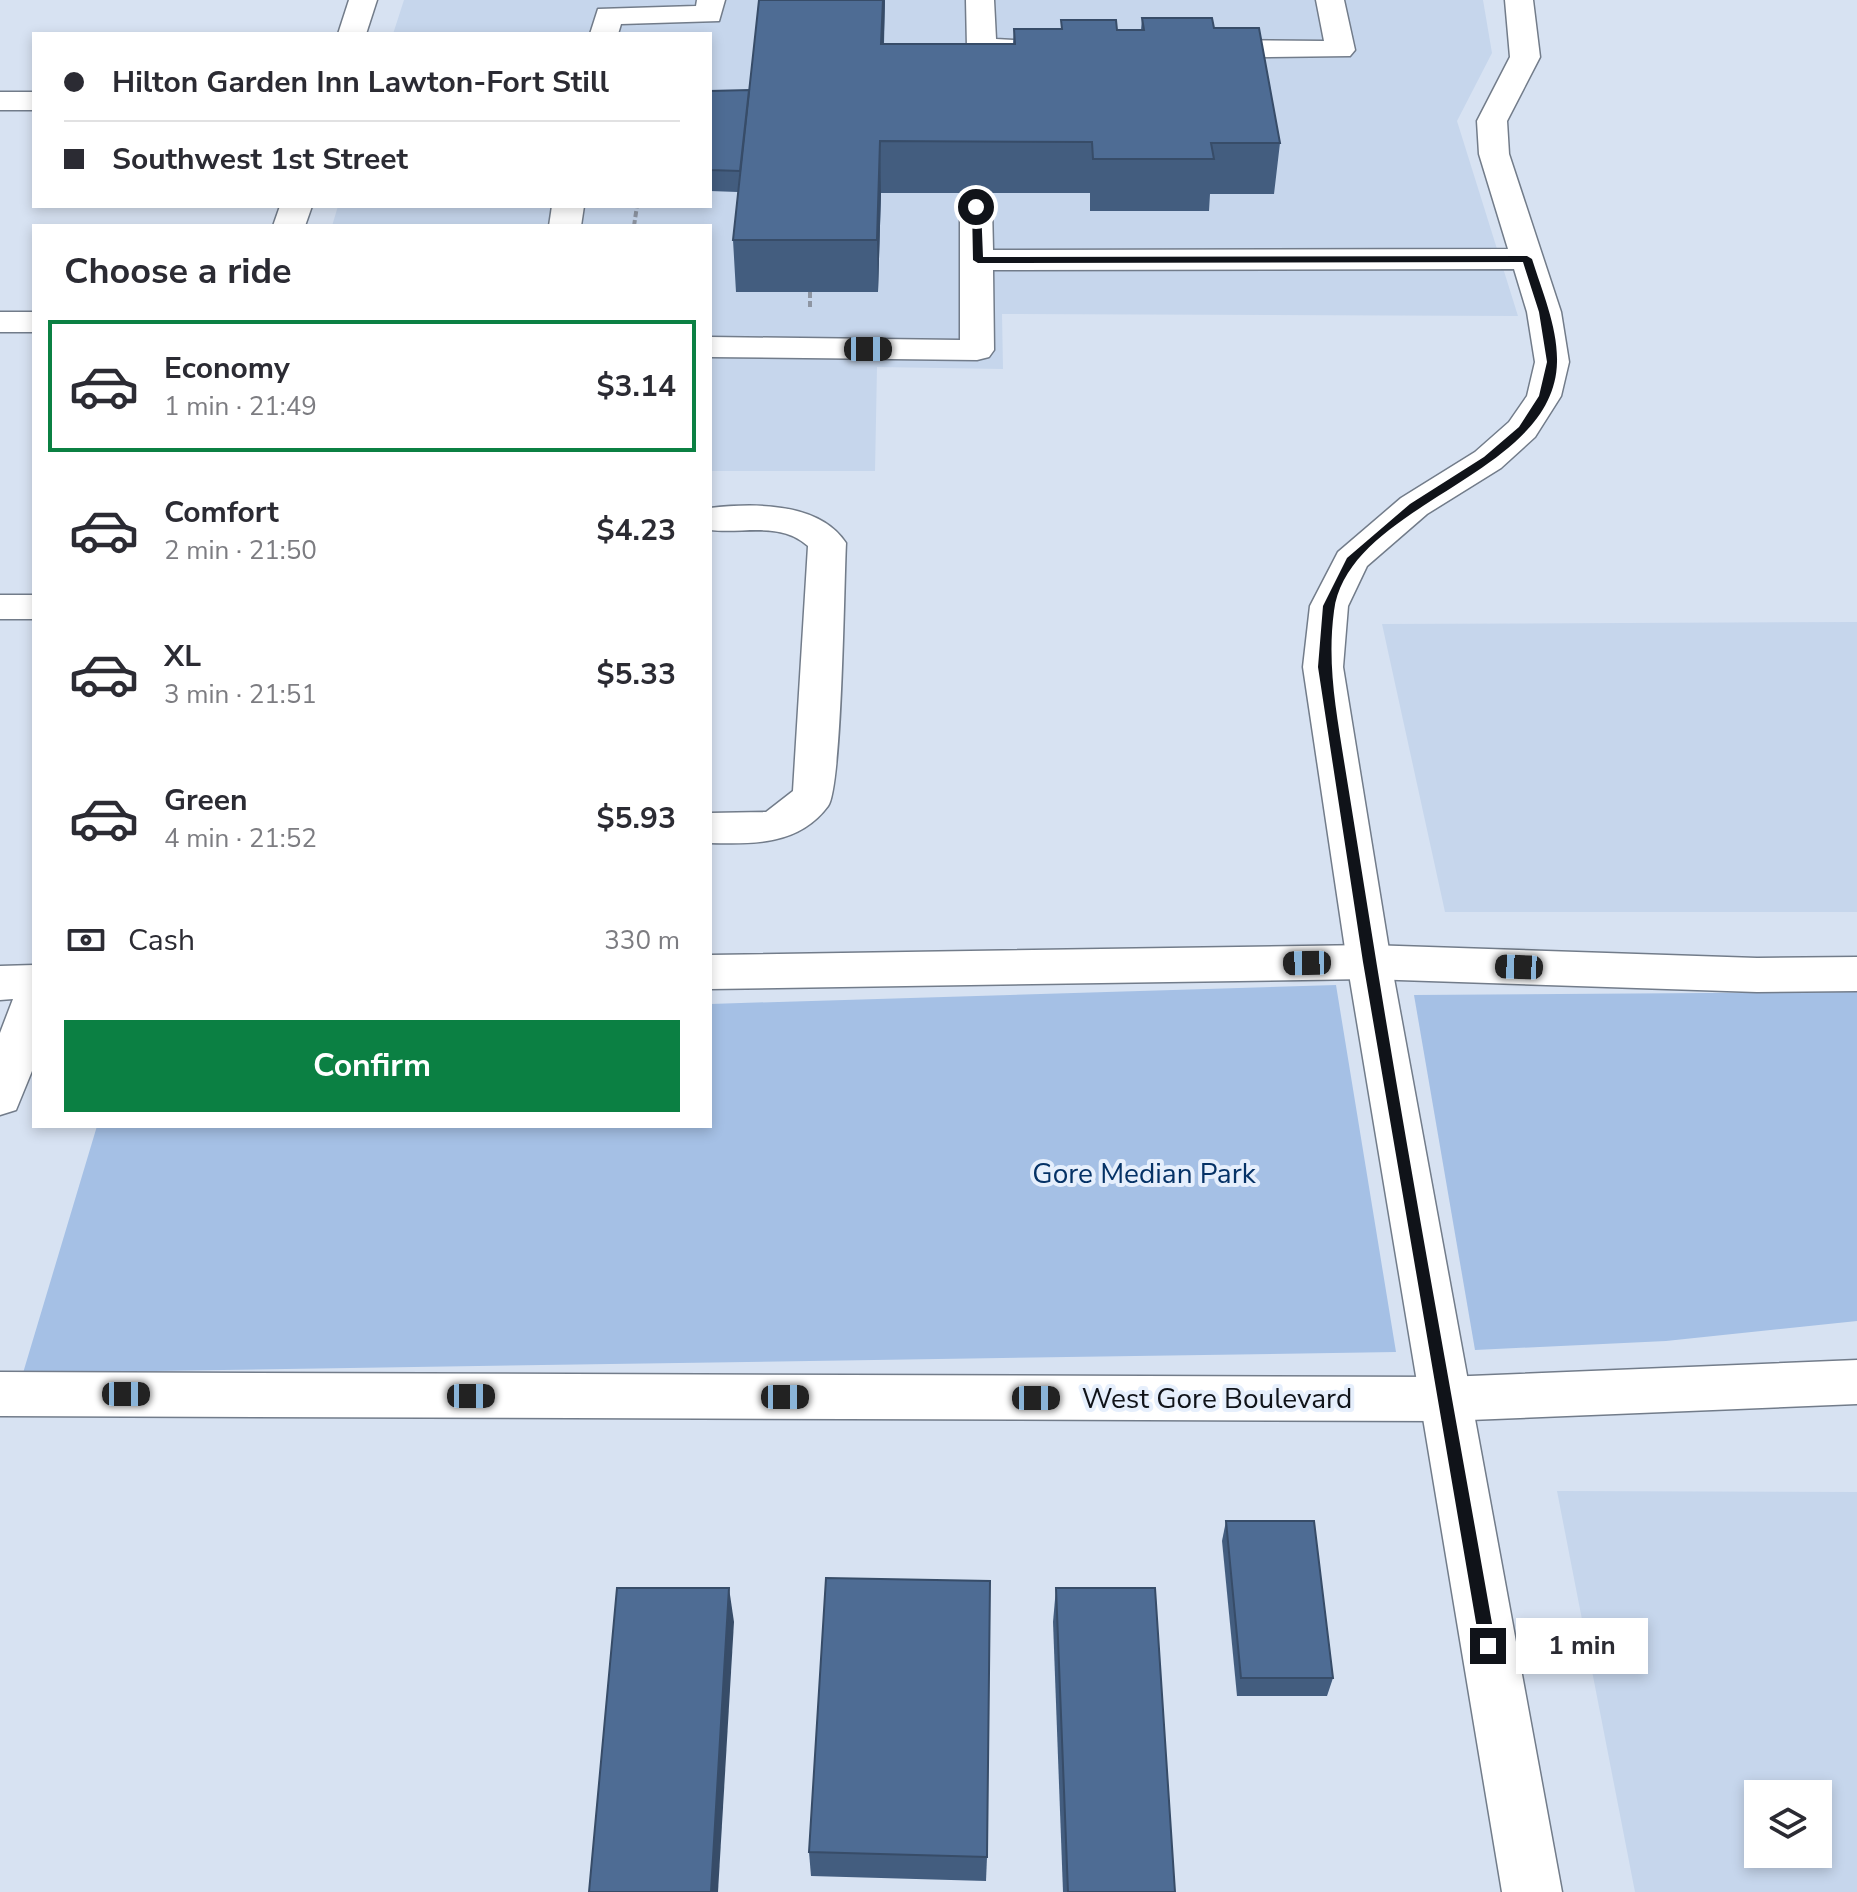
<!DOCTYPE html>
<meta charset="utf-8">
<style>
body{margin:0;font-family:"Nunito Sans",sans-serif;background:#f2f2f3;color:#2b2b33;height:100vh;display:flex;flex-direction:column;font-size:30px;white-space:nowrap}
*{box-sizing:border-box;margin:0}
p{font-size:26px;color:#7c7c81}
.icon{flex:none;width:44px;height:44px;fill:none;stroke:currentColor;stroke-width:2;stroke-linecap:round;stroke-linejoin:round}
.map{position:relative;flex:1;overflow:hidden}
.sheet{position:absolute;left:32px;top:224px;width:680px;height:904px;display:flex;flex-direction:column;background:#fff;border-radius:0px;box-shadow:0 4px 12px #0003}
.sheet>*{flex:none}
.banner{position:absolute;left:32px;top:32px;width:680px;height:176px;border-radius:0px;box-shadow:0 4px 12px #0003;display:grid;align-content:center;height:176px;padding:0 32px;background:#fff}
.tools{position:absolute;left:1744px;top:1780px;display:grid;gap:16px}
.tools a{display:grid;place-items:center;width:88px;height:88px;border-radius:0px;background:#fff;box-shadow:0 4px 12px #0003;font-size:40px}
.end{position:absolute;width:36px;height:36px;margin:-18px;border:10px solid #101319;background:#fff;box-shadow:0 0 0 4px #fff}
.from{border-radius:50%}
.bubble{position:absolute;height:56px;border-radius:0px;background:#fff;box-shadow:0 4px 12px #0003;font-size:26px;font-weight:700;line-height:56px;text-align:center}
.car{position:absolute;width:24px;height:48px;margin:-24px -12px;border-radius:10px;box-shadow:0 0 6px 2px #0007;background:linear-gradient(#222 24%,#8ab4d8 0 40%,#222 0 76%,#8ab4d8 0 86%,#222 0)}
.banner b{display:flex;align-items:center;gap:28px;height:76px;font-size:30px}
.banner b+b{border-top:2px solid #e1e1e2}
.banner i{width:20px;height:20px;background:#2b2b33}
ul{padding:0;list-style:none}
li{display:flex;align-items:center;gap:24px;height:132px;margin:0 16px 12px;padding:0 16px;border:4px solid transparent;border-radius:0px}
li div{flex:1}
li b{display:block;font-size:30px}
li em{font-style:normal;font-weight:700}
li.current{border-color:#0b8043}
li>.icon{width:72px;height:72px;stroke-width:1.5}
h2{padding:0 32px;font-size:36px;line-height:96px}
.pay{display:flex;align-items:center;gap:20px;height:88px;padding:0 32px;font-size:30px}
.pay p{margin-inline-start:auto}
.button{display:flex;gap:16px;margin-top:auto;padding:16px 32px}
.button a{flex:1;height:92px;border-radius:0px;background:#0b8043;color:#fff;font-size:32px;font-weight:700;line-height:92px;text-align:center}
.map>svg:first-child{display:block}
</style>
<div class="map">
<svg width="1857" height="1892" viewBox="0 0 1857 1892">
<rect width="100%" height="100%" fill="#d7e2f2"/>
<g fill="#c6d6ec" fill-rule="evenodd">
<polygon points="404,0 1483,0 1492,53 1457,121 1518,316 1002,314 1003,369 877,367 875,471 710,471 710,226 332,226 338,206 710,206 710,34 393,34"/>
<polygon points="1857,622 1857,912 1445,912 1382,624"/>
<path d="M1557 1491 1857 1492V1892H1635ZM1818 1794V1854H1758V1794Z"/>
</g>
<g fill="#a5c0e5">
<polygon points="1336,985 1396,1352 23,1373 97,1126 710,1126 710,1004"/>
<polygon points="1857,992 1857,1321 1666,1341 1475,1350 1414,995"/>
</g>
<g fill="none" stroke-linecap="round" stroke-linejoin="round">
<g stroke="#727c8a" stroke-width="3">
<g id="minor">
<polygon points="697,0 725,0 719,21 621,24 618,34 590,34 598,9 696,6"/>
<polygon points="966,0 994,0 996,39 1050,42 1055,48 1050,54 1040,57 972,54 967,48"/>
<polygon points="1316,0 1344,0 1355,50 1350,56 1205,58 1195,55 1190,49 1195,43 1205,40 1324,41"/>
<polygon points="1505,0 1533,0 1540,57 1507,121 1509,154 1561,312 1569,362 1561,396 1535,437 1501,468 1427,514 1367,566 1348,606 1343,667 1391,962 1562,1892 1502,1892 1347,962 1303,667 1310,606 1338,552 1401,498 1475,452 1509,422 1527,396 1535,362 1527,312 1514,269 993,270 994,350 989,357 977,360 710,357 710,337 960,340 960,207 965,200 987,200 992,207 993,250 1508,249 1479,154 1477,121 1510,57"/>
<rect x="0" y="92" width="34" height="18"/>
<polygon points="552,206 584,206 581,226 549,226"/>
<rect x="0" y="312" width="34" height="20"/>
<path d="M710 508C754 503 819 502 846 543 844 582 842 788 828 806 799 845 754 844 710 843V813L766 812 793 791 808 546C781 521 744 534 710 530Z"/>
<rect x="0" y="595" width="34" height="24"/>
</g>
</g>
<g stroke="#727c8a" stroke-width="3">
<g id="major">
<polygon points="349,0 377,0 366,34 338,34"/>
<polygon points="280,206 312,206 305,226 273,226"/>
<polygon points="1369,945 1757,958 1857,957 1857,991 1757,992 1369,979 710,989 710,955"/>
<polygon points="34,965 34,1066 16,1110 0,1115 0,1033 13,999 0,1000 0,966"/>
<polygon points="1857,1360 1857,1404 1445,1421 0,1416 0,1372 1445,1377"/>
</g>
</g>
<g stroke="#8e96a3" stroke-width="4" stroke-dasharray="6 3" stroke-linecap="butt">
<polyline points="634,226 637,206"/>
<polyline points="810,292 810,309"/>
</g>
<use href="#minor" fill="#fff" fill-rule="evenodd"/>
<use href="#major" fill="#fff" fill-rule="evenodd"/>
</g>
<g fill="#435d7f">
<polygon points="885,0 884,44 1013,44 1014,29 1061,29 1061,20 1117,30 1141,30 1142,18 1214,28 1280,143 1274,194 1210,194 1209,211 1090,211 1090,193 881,193 878,292 736,292 733,240 738,192 710,191 710,91 749,90"/>
<polygon points="1226,1521 1333,1678 1327,1696 1237,1696 1222,1541"/>
<polygon points="1056,1588 1175,1892 1063,1892 1053,1622"/>
<polygon points="809,1852 987,1857 986,1881 811,1876"/>
</g>
<g fill="#374c68">
<polygon points="883,0 885,0 882,94 881,44"/>
<polygon points="880,141 881,193 878,292 877,240"/>
<polygon points="729,1588 734,1622 718,1892 711,1892"/>
</g>
<g fill="#4e6c94" stroke="#374c68" stroke-width="2">
<polygon points="759,0 883,0 881,44 1015,44 1014,29 1062,29 1061,20 1116,20 1117,30 1144,30 1142,18 1212,18 1214,28 1259,28 1280,143 1211,143 1214,159 1093,159 1092,142 880,141 877,240 733,240"/>
<polygon points="749,90 740,171 710,170 710,91"/>
<polygon points="1226,1521 1314,1521 1333,1678 1241,1678"/>
<polygon points="826,1578 990,1581 987,1857 809,1852"/>
<polygon points="617,1588 729,1588 711,1892 589,1892"/>
<polygon points="1056,1588 1155,1588 1175,1892 1068,1892"/>
</g>
<path fill="#101319" d="M976 205 981 207 983 257 1527 256 1532 259C1542 291 1558 328 1557 362 1555 477 1348 502 1334 611 1327 663 1336 710 1344 761 1352 810 1360 860 1368 910 1407 1156 1453 1401 1496 1646L1488 1654 1480 1646 1363 962 1318 667 1323 606 1347 558 1410 504 1484 457 1519 427 1539 396 1547 362 1539 312 1523 262 978 263 973 260 972 207Z"/>
<g text-anchor="middle" dominant-baseline="central" stroke-width="8" stroke-linejoin="round" paint-order="stroke">
<g font-size="28" fill="#053266" stroke="#e6effc">
<text x="1144" y="1174">Gore Median Park</text>
</g>
<g font-size="28" fill="#101319" stroke="#e6effc">
<text x="1217" y="1399">West Gore Boulevard</text>
</g>
</g>
</svg>
<div class="tools">
<a><svg class="icon" aria-label="layers" viewBox="0 0 24 24"><path d="M12 4l9 5-9 5-9-5zM3 14l9 5 9-5"/></svg></a>
</div>
<i class="end from" style="left:976px;top:207px"></i>
<i class="end" style="left:1488px;top:1646px"></i>
<div class="bubble" style="left:1516px;top:1618px;width:132px">1 min</div>
<i class="car" style="left:868px;top:349px;rotate:90deg"></i>
<i class="car" style="left:1307px;top:963px;rotate:269deg"></i>
<i class="car" style="left:1519px;top:967px;rotate:272deg"></i>
<i class="car" style="left:126px;top:1394px;rotate:90deg"></i>
<i class="car" style="left:471px;top:1396px;rotate:90deg"></i>
<i class="car" style="left:785px;top:1397px;rotate:90deg"></i>
<i class="car" style="left:1036px;top:1398px;rotate:90deg"></i>
<div class="banner">
<b><i class="from"></i>Hilton Garden Inn Lawton-Fort Still</b>
<b><i></i>Southwest 1st Street</b>
</div>
<section class="sheet">
<h2>Choose a ride</h2>
<ul>
<li class="current"><svg class="icon" aria-label="car" viewBox="0 0 24 24"><path d="M5 17H2v-5l4-1 3-4h7l3 4 3 1v5h-3M9 17h6M6 11h13"/><circle cx="7" cy="17" r="2"/><circle cx="17" cy="17" r="2"/></svg><div><b>Economy</b><p>1 min · 21:49</p></div><em>$3.14</em></li>
<li><svg class="icon" aria-label="car" viewBox="0 0 24 24"><path d="M5 17H2v-5l4-1 3-4h7l3 4 3 1v5h-3M9 17h6M6 11h13"/><circle cx="7" cy="17" r="2"/><circle cx="17" cy="17" r="2"/></svg><div><b>Comfort</b><p>2 min · 21:50</p></div><em>$4.23</em></li>
<li><svg class="icon" aria-label="car" viewBox="0 0 24 24"><path d="M5 17H2v-5l4-1 3-4h7l3 4 3 1v5h-3M9 17h6M6 11h13"/><circle cx="7" cy="17" r="2"/><circle cx="17" cy="17" r="2"/></svg><div><b>XL</b><p>3 min · 21:51</p></div><em>$5.33</em></li>
<li><svg class="icon" aria-label="car" viewBox="0 0 24 24"><path d="M5 17H2v-5l4-1 3-4h7l3 4 3 1v5h-3M9 17h6M6 11h13"/><circle cx="7" cy="17" r="2"/><circle cx="17" cy="17" r="2"/></svg><div><b>Green</b><p>4 min · 21:52</p></div><em>$5.93</em></li>
</ul>
<div class="pay"><svg class="icon" aria-label="cash" viewBox="0 0 24 24"><path d="M3 7h18v10H3z"/><circle cx="12" cy="12" r="2"/></svg>Cash<p>330 m</p></div>
<div class="button"><a>Confirm</a></div>
</section>
</div>
